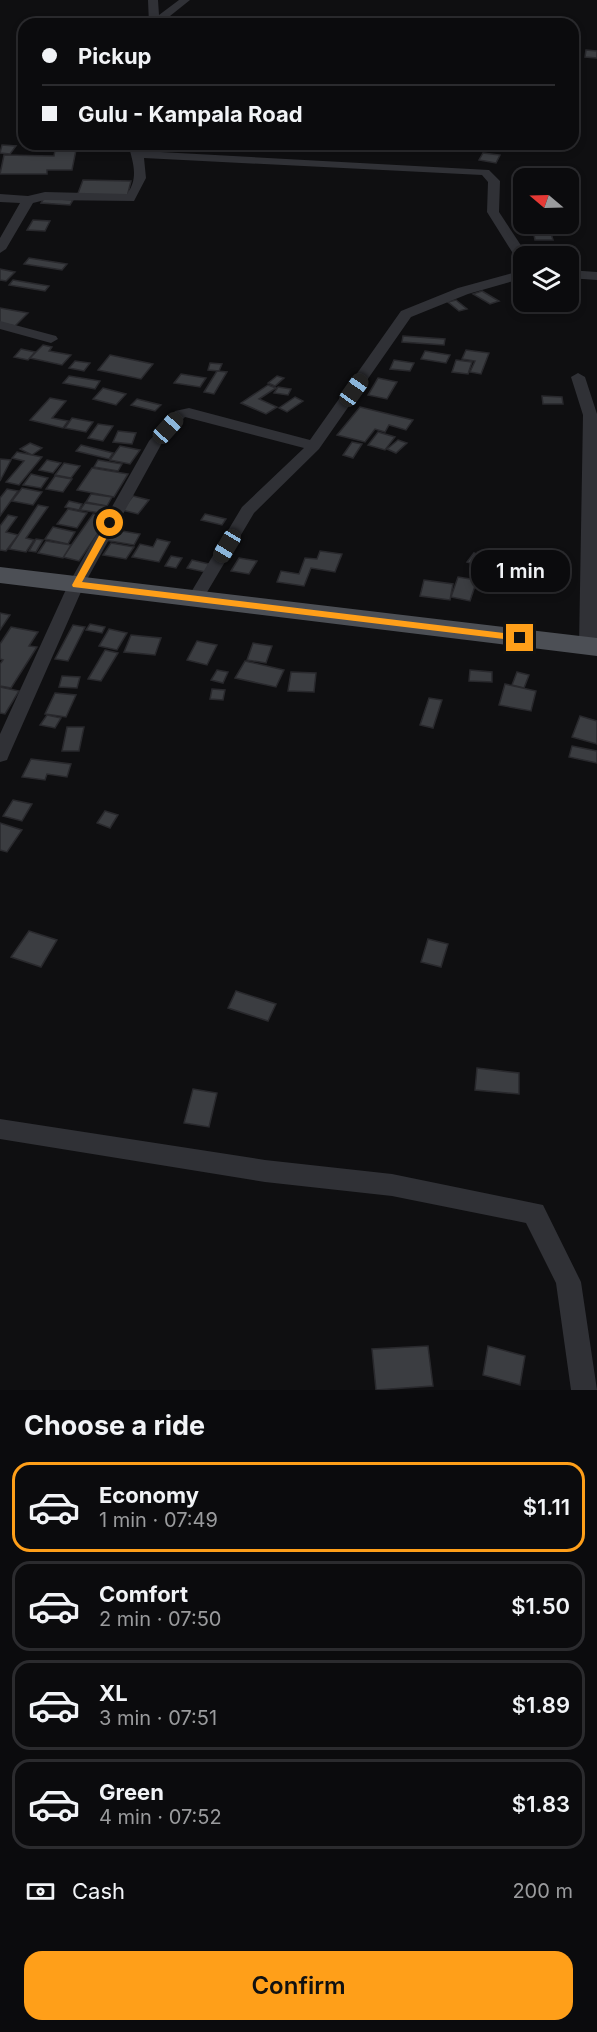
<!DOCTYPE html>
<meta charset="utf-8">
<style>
body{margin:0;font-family:Inter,sans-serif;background:#19191b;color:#f1f3f6;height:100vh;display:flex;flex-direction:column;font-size:22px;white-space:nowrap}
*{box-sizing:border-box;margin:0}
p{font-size:20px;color:#9a9b9d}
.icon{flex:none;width:33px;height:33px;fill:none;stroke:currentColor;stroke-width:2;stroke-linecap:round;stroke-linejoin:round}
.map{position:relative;height:1390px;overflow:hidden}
.sheet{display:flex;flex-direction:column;background:#0b0b0d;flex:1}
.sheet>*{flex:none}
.top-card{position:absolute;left:18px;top:18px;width:561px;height:132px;border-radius:18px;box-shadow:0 3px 9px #0003,0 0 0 2px #2b2b2e;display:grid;align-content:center;height:132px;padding:0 24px;background:#0b0b0d}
.needle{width:39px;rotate:289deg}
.tools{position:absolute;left:513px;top:168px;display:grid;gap:12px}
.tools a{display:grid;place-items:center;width:66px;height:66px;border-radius:12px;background:#0b0b0d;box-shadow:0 3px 9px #0003,0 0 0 2px #2b2b2e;font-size:30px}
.end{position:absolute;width:27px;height:27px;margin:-14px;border:8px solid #ff9f19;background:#111;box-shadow:0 0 0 3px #111}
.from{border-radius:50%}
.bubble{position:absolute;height:42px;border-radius:18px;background:#0b0b0d;box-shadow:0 3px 9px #0003,0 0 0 2px #2b2b2e;font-size:20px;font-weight:600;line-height:42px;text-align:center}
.car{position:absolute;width:18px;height:36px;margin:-18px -9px;border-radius:8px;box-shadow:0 0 4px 2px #0007;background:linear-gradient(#222 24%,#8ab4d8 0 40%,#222 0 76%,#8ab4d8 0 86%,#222 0)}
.top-card b{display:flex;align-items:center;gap:21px;height:57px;font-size:22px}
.top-card b+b{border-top:2px solid #2b2b2e}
.top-card i{width:15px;height:15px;background:#f1f3f6}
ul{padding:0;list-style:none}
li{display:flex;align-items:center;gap:18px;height:90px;margin:0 12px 9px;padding:0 12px;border:3px solid #2b2b2e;border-radius:18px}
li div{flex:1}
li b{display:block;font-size:22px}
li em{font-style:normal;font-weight:600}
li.active{border-color:#ff9f19}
li>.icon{width:54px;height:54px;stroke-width:1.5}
h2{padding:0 24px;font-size:27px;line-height:72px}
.pay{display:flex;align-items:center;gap:15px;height:66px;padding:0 24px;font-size:22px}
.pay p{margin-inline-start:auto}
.cta{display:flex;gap:12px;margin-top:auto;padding:12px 24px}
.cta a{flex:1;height:69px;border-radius:18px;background:#ff9f19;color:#111;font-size:24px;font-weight:600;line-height:69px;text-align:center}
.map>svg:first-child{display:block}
</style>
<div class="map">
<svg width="597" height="1390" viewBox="0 0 597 1390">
<rect width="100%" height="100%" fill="#0f0f11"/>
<g fill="#3b3d41" stroke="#29292d" stroke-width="1.5">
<polygon points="586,50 597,51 597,58 585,57"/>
<polygon points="2,145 16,146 10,154 0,153"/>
<polygon points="55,150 76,150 72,170 47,170 47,174 0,174 4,155 54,156"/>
<polygon points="483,153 500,155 496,163 479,160"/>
<polygon points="83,180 131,181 127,197 77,196"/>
<polygon points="44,198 73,200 70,205 41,203"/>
<polygon points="33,220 50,221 45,231 27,230"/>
<polygon points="515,225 536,225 537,230 516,230"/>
<polygon points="533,230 550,230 553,240 535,240"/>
<polygon points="29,258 67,264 62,270 24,264"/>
<polygon points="0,269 15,272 6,281 0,280"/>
<polygon points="13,280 49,286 45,291 9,285"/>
<polygon points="482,291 499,301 490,304 473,294"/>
<polygon points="456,300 467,309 459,311 448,302"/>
<polygon points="0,308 28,313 15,326 0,323"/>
<polygon points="403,336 445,339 444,345 402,342"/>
<polygon points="43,345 52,347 49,351 71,355 62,365 30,358"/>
<polygon points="21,349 35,352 28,360 14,357"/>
<polygon points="466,350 489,353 481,374 470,372 475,361 462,359"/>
<polygon points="425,351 450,355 446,363 421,359"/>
<polygon points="110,355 153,364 141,379 98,370"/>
<polygon points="394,360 414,363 410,371 390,369"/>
<polygon points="456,360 472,362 468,374 452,372"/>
<polygon points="75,361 90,363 84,371 69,368"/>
<polygon points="210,363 222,364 219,371 208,370"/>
<polygon points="217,371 227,372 214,394 204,392"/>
<polygon points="181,374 206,378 200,387 174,383"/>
<polygon points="69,376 100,381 95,389 63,383"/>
<polygon points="277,376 284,378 275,386 268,383"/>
<polygon points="378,378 397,382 387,399 368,395"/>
<polygon points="268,385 276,388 259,399 277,407 266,414 241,403"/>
<polygon points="278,387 291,389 288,395 274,393"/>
<polygon points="103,388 126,394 116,405 93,399"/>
<polygon points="542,396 562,397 563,404 543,404"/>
<polygon points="295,397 303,401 287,412 279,408"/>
<polygon points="50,398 66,401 52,418 68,421 63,428 30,420"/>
<polygon points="137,399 161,405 155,411 131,405"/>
<polygon points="360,407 413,420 406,430 389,425 385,432 375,429 365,442 337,435"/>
<polygon points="72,418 93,422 86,432 65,428"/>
<polygon points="98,424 113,426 103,441 88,438"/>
<polygon points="118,431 136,433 132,444 113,442"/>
<polygon points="378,432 395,437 385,450 368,445"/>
<polygon points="398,440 407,443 396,453 387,449"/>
<polygon points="352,442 362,444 353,458 343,455"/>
<polygon points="30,443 42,448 32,455 20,449"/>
<polygon points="81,445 113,453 109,459 76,451"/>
<polygon points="120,446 140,450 130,464 110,460"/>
<polygon points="17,452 42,457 19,485 6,482 24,461 12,458"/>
<polygon points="0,459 11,460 0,481"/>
<polygon points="47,460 61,463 53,473 39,470"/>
<polygon points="98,460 122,464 118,471 94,467"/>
<polygon points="64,463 80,466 71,478 55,475"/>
<polygon points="92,468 128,474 114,497 77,490"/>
<polygon points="31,474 48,478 41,488 23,485"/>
<polygon points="55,476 72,479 63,492 46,489"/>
<polygon points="22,488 42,492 33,505 12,501"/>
<polygon points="7,489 18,491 0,516 0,498"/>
<polygon points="91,494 112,497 107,506 86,502"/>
<polygon points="133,496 149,500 138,514 122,510"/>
<polygon points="69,501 82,504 79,510 65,507"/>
<polygon points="85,503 106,506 101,513 80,510"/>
<polygon points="38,505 48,507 26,538 34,540 26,552 9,549"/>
<polygon points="68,509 87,513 77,528 57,524"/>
<polygon points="93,514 109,517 79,561 63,557"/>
<polygon points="205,514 226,519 222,525 201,520"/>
<polygon points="8,515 17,517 6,532 18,535 6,551 0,550 0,526"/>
<polygon points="53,527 75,532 68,544 45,539"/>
<polygon points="110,529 140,534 134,545 104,540"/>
<polygon points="36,539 43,540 36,552 29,551"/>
<polygon points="157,539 170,542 159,562 132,557 140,544 153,547"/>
<polygon points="46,541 71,545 63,558 38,553"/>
<polygon points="111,543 134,547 126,559 103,555"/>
<polygon points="320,551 342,554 335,572 311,568 304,586 277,582 281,571 299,574 305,558 317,559"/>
<polygon points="474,553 492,559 486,567 467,562"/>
<polygon points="171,556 182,558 176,568 165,566"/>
<polygon points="239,558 257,561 249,574 231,571"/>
<polygon points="192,560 209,564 205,572 187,568"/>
<polygon points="458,577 477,580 470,601 451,597"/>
<polygon points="424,580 453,584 450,600 420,596"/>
<polygon points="0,613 10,615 0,630"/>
<polygon points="90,624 105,627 102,633 86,630"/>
<polygon points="73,625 85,627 68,661 55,659"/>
<polygon points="11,627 38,632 29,646 37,647 11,688 0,686 0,664 3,660 0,659 0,644"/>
<polygon points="109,629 127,633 117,650 99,646"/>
<polygon points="131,635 161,638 155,655 124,652"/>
<polygon points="197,641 217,645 207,665 187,660"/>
<polygon points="253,643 272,646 266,663 247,660"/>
<polygon points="105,650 118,653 101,681 88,679"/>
<polygon points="245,661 284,670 276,687 235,678"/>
<polygon points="217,670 228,672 223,683 211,680"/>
<polygon points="470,670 492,672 492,682 469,681"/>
<polygon points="291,672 316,673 314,692 288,691"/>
<polygon points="517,672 529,675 524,688 512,685"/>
<polygon points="62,676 80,677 77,688 59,687"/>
<polygon points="505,684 536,691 531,711 499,705"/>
<polygon points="0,687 19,691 5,714 0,713"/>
<polygon points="212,689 225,690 223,700 210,699"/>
<polygon points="55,693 76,695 66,717 45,714"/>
<polygon points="429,698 442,700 433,728 420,725"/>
<polygon points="47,715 61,718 55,728 40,725"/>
<polygon points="580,716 597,721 597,744 572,737"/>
<polygon points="67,727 84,727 79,751 62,751"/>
<polygon points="572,746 597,751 597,763 569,757"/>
<polygon points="31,759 71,764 67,777 47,774 45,780 22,777"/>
<polygon points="13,800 32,804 22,821 3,816"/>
<polygon points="105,811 118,815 110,828 97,823"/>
<polygon points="0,823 22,830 7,852 0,850"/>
<polygon points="29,931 57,940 41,967 11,957"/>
<polygon points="428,939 448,944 441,967 421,962"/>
<polygon points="236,991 276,1004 268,1021 228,1008"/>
<polygon points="477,1068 519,1073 519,1094 475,1090"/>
<polygon points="193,1089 217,1093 209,1127 184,1123"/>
<polygon points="428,1346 433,1386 376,1390 372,1349"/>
<polygon points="488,1346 525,1356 520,1385 483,1375"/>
</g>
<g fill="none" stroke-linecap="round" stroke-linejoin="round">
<g fill="#303136" fill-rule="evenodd">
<polygon points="148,0 158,0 159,15 179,0 190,0 160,24 149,24"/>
<path d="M128 144H140L142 151 489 170 500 181 499 212 528 256H524V264L519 263 487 212 488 182 482 175 144 158 146 178 134 201 45 200 33 203 6 249 0 253V238L20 203 0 202V194L28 196 45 192 127 194C139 178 133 162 128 144Z"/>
<polygon points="524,270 524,278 468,294 411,317 319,449 254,513 203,599 201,603 189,603 187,599 242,507 304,448 185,417 162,443 84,585 9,755 7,760 0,762 0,734 68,585 149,441 175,411 189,408 310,440 401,311 458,288"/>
<polygon points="568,270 597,272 597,280 568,278"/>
<polygon points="0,321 56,336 58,339 51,343 0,329"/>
<polygon points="578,373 585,377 597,414 597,646 594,650 582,650 579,646 583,415 571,377"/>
<polygon points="0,1119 265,1160 392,1174 543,1205 581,1282 597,1390 571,1390 556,1283 526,1223 392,1196 265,1182 0,1139"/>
</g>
<polygon fill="#4c4f55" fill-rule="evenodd" points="0,567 597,638 597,656 0,583"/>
</g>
<polygon fill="#ff9f19" points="107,521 115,523 82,582 520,635 525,638 520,641 73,587 72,585"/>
</svg>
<div class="tools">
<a><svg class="needle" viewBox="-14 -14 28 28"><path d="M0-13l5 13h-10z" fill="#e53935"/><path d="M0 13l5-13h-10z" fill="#9a9b9d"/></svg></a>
<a><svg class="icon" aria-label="layers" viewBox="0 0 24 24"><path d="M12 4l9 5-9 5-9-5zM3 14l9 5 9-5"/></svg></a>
</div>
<i class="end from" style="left:110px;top:523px"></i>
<i class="end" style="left:520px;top:638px"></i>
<div class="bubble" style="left:471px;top:550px;width:99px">1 min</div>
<i class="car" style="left:354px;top:390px;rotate:35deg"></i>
<i class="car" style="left:168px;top:428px;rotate:42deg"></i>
<i class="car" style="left:227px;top:546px;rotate:211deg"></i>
<div class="top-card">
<b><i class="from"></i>Pickup</b>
<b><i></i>Gulu - Kampala Road</b>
</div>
</div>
<section class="sheet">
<h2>Choose a ride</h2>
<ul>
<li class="active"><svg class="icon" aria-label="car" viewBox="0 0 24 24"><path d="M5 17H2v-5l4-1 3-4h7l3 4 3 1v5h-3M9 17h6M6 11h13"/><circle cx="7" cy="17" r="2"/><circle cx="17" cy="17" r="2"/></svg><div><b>Economy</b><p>1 min · 07:49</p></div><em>$1.11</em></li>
<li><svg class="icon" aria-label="car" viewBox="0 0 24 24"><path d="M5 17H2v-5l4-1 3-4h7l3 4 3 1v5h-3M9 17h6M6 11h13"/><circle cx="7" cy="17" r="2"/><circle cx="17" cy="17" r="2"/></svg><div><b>Comfort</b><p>2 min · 07:50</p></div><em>$1.50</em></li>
<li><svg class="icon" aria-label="car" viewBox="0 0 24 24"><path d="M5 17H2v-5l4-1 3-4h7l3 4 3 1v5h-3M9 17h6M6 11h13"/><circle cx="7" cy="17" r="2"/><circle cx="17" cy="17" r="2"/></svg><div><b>XL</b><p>3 min · 07:51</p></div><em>$1.89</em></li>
<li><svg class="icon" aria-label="car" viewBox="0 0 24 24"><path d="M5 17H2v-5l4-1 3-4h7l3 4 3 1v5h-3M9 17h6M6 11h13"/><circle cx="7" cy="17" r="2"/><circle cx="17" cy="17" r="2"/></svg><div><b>Green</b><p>4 min · 07:52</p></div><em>$1.83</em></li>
</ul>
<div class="pay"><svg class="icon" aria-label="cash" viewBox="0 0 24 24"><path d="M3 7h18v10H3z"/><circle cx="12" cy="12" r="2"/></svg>Cash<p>200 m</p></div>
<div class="cta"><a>Confirm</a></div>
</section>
